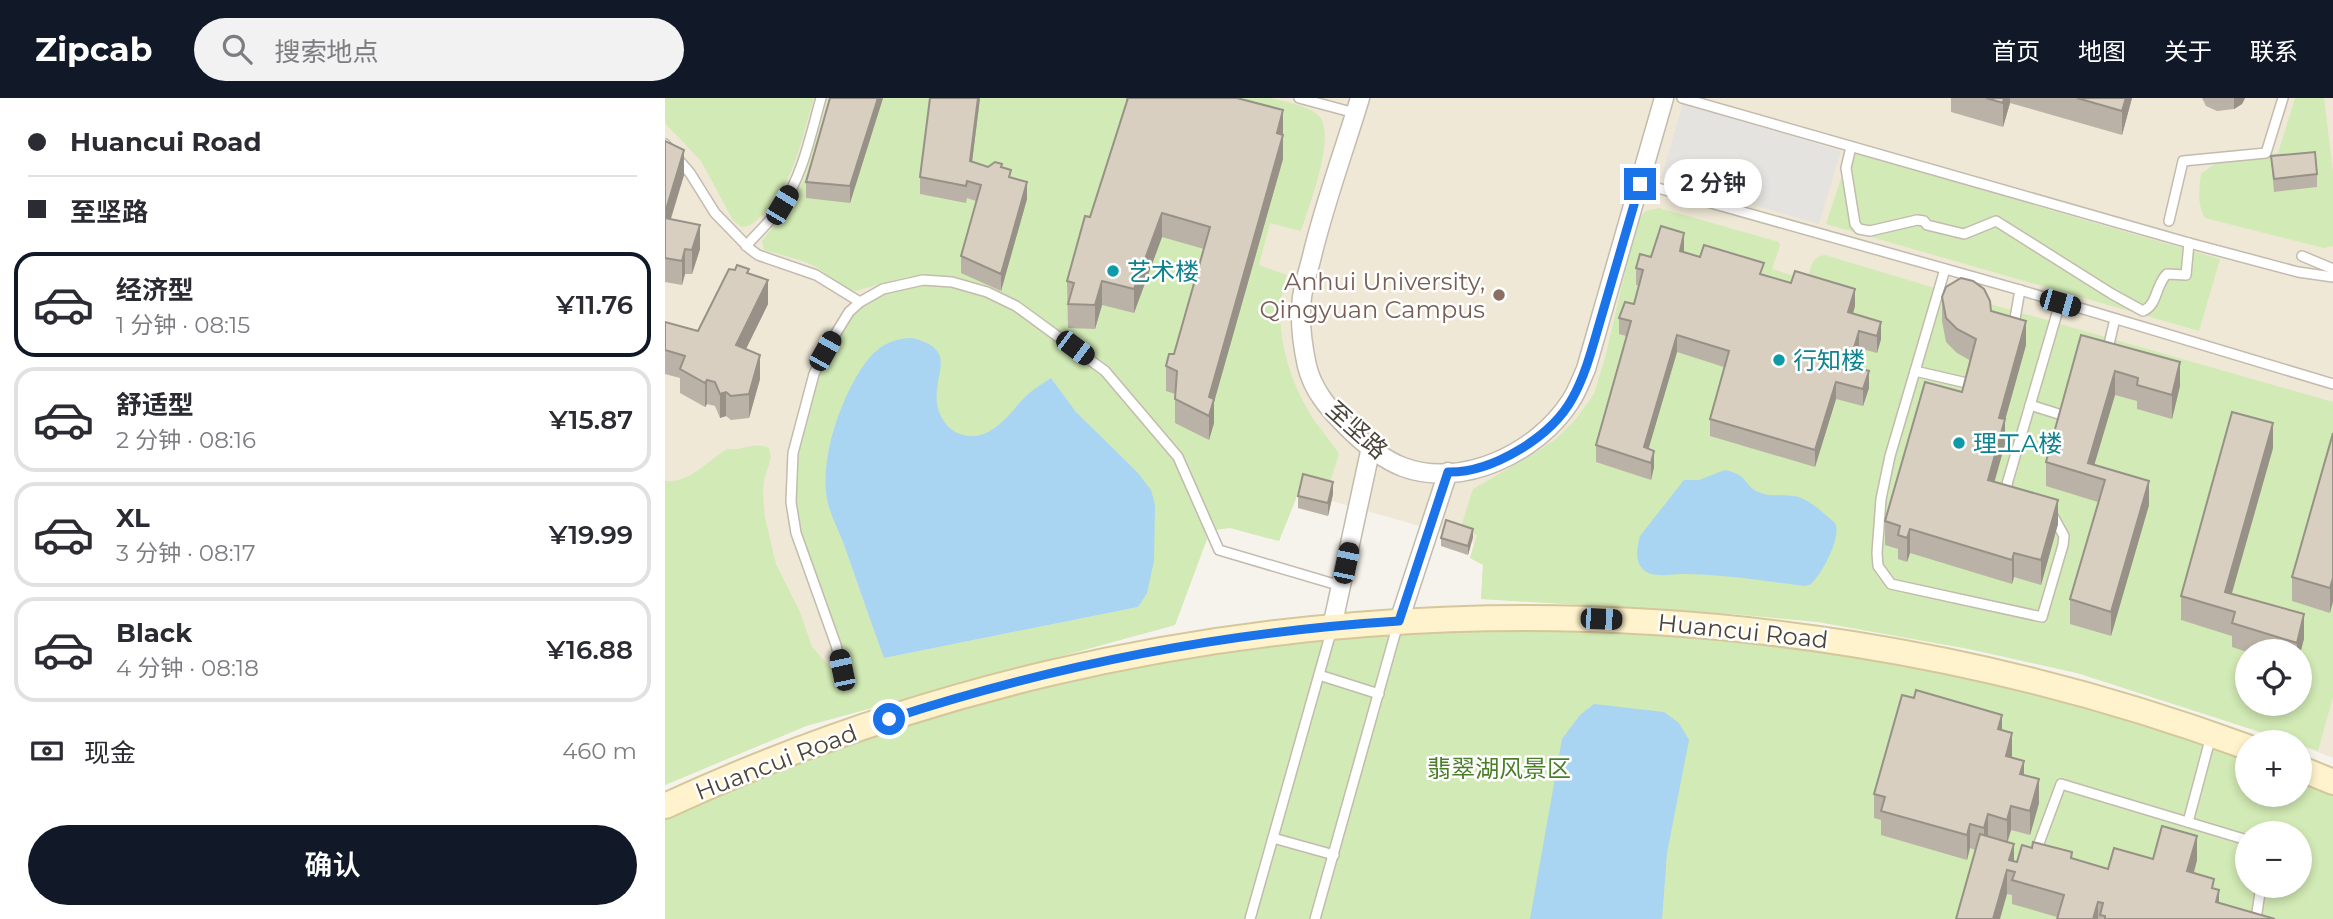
<!DOCTYPE html>
<html lang="zh">
<meta charset="utf-8">
<style>
body{margin:0;font-family:Montserrat,"Noto Sans SC",sans-serif;background:#f2f2f3;color:#2b2b33;height:100vh;display:flex;flex-direction:column;font-size:26px;white-space:nowrap}
*{box-sizing:border-box;margin:0}
p{font-size:23px;color:#7c7c81}
.icon{flex:none;width:38px;height:38px;fill:none;stroke:currentColor;stroke-width:2;stroke-linecap:round;stroke-linejoin:round}
.map{position:relative;flex:1;overflow:hidden}
.details{display:flex;flex-direction:column;background:#fff;width:665px}
.details>*{flex:none}
.hud{display:grid;align-content:center;height:154px;padding:0 28px;background:#fff}
.buttons{position:absolute;left:1570px;top:541px;display:grid;gap:14px}
.buttons a{display:grid;place-items:center;width:77px;height:77px;border-radius:50%;background:#fff;box-shadow:0 4px 10px #0003;font-size:35px}
.end{position:absolute;width:32px;height:32px;margin:-16px;border:9px solid #1a73e8;background:#fff;box-shadow:0 0 0 4px #fff}
.from{border-radius:50%}
.bubble{position:absolute;height:49px;border-radius:24px;background:#fff;box-shadow:0 4px 10px #0003;font-size:23px;font-weight:600;line-height:49px;text-align:center}
.car{position:absolute;width:21px;height:42px;margin:-21px -10px;border-radius:9px;box-shadow:0 0 5px 2px #0007;background:linear-gradient(#222 24%,#8ab4d8 0 40%,#222 0 76%,#8ab4d8 0 86%,#222 0)}
.hud b{display:flex;align-items:center;gap:24px;height:66px;font-size:26px}
.hud b+b{border-top:2px solid #e1e1e2}
.hud i{width:18px;height:18px;background:#2b2b33}
ul{padding:0;list-style:none}
li{display:flex;align-items:center;gap:21px;height:105px;margin:0 14px 10px;padding:0 14px;border:4px solid #e1e1e2;border-radius:21px}
li div{flex:1}
li b{display:block;font-size:26px}
li em{font-style:normal;font-weight:600}
li.active{border-color:#111827}
li>.icon{width:63px;height:63px;stroke-width:1.5}
.pay{display:flex;align-items:center;gap:18px;height:77px;padding:0 28px;font-size:26px}
.pay p{margin-inline-start:auto}
.button{display:flex;gap:14px;margin-top:auto;padding:14px 28px}
.button a{flex:1;height:80px;border-radius:42px;background:#111827;color:#fff;font-size:28px;font-weight:600;line-height:80px;text-align:center}
header{display:flex;align-items:center;gap:42px;box-sizing:border-box;height:98px;padding:0 35px;background:#111827;color:#fff}
header strong{font-size:33px}
nav{display:flex;gap:38px;margin-inline-start:auto;font-size:24px}
.search{width:490px;height:63px;background:#f2f2f3;display:flex;align-items:center;gap:18px;box-sizing:border-box;padding:0 24px;border-radius:38px;color:#7c7c81;font-size:26px}
main{display:flex;flex:1;min-height:0}
.map>svg:first-child{display:block}
</style>
<header>
<strong>Zipcab</strong>
<div class="search"><svg class="icon" aria-label="search" viewBox="0 0 24 24"><circle cx="10" cy="10" r="6"/><path d="M15 15l6 6"/></svg>搜索地点</div>
<nav><a>首页</a><a>地图</a><a>关于</a><a>联系</a></nav>
</header>
<main>
<section class="details">
<div class="hud">
<b><i class="from"></i>Huancui Road</b>
<b><i></i>至坚路</b>
</div>
<ul>
<li class="active"><svg class="icon" aria-label="car" viewBox="0 0 24 24"><path d="M5 17H2v-5l4-1 3-4h7l3 4 3 1v5h-3M9 17h6M6 11h13"/><circle cx="7" cy="17" r="2"/><circle cx="17" cy="17" r="2"/></svg><div><b>经济型</b><p>1 分钟 · 08:15</p></div><em>¥11.76</em></li>
<li><svg class="icon" aria-label="car" viewBox="0 0 24 24"><path d="M5 17H2v-5l4-1 3-4h7l3 4 3 1v5h-3M9 17h6M6 11h13"/><circle cx="7" cy="17" r="2"/><circle cx="17" cy="17" r="2"/></svg><div><b>舒适型</b><p>2 分钟 · 08:16</p></div><em>¥15.87</em></li>
<li><svg class="icon" aria-label="car" viewBox="0 0 24 24"><path d="M5 17H2v-5l4-1 3-4h7l3 4 3 1v5h-3M9 17h6M6 11h13"/><circle cx="7" cy="17" r="2"/><circle cx="17" cy="17" r="2"/></svg><div><b>XL</b><p>3 分钟 · 08:17</p></div><em>¥19.99</em></li>
<li><svg class="icon" aria-label="car" viewBox="0 0 24 24"><path d="M5 17H2v-5l4-1 3-4h7l3 4 3 1v5h-3M9 17h6M6 11h13"/><circle cx="7" cy="17" r="2"/><circle cx="17" cy="17" r="2"/></svg><div><b>Black</b><p>4 分钟 · 08:18</p></div><em>¥16.88</em></li>
</ul>
<div class="pay"><svg class="icon" aria-label="cash" viewBox="0 0 24 24"><path d="M3 7h18v10H3z"/><circle cx="12" cy="12" r="2"/></svg>现金<p>460 m</p></div>
<div class="button"><a>确认</a></div>
</section>
<div class="map">
<svg width="1668" height="821" viewBox="0 0 1668 821">
<rect width="100%" height="100%" fill="#f6f3ec"/>
<path fill="#efe8d6" fill-rule="evenodd" d="M0 0H1668V660L1635 647 1634 644H1626L1412 575 1304 551 1153 524 1068 516 816 501 818 467 805 460 809 445 807 444 803 457 776 448 779 435 667 403 663 418 633 410 636 394H634L614 443 565 430 549 432 542 441 510 527 141 628 0 687ZM1582 553H1634V606H1582Z"/>
<g fill="#d2eab5" fill-rule="evenodd">
<path d="M0 0H149C136 42 129 88 95 119 88 125 85 129 76 129L68 122 36 63 0 25Z"/>
<path d="M163 0H606C620 4 642 7 653 17 673 35 643 110 636 133L605 125 594 167 622 177C620 186 617 195 616 204 612 246 628 291 651 325 659 335 667 345 674 356L663 391 637 385 614 443 565 430 549 432 522 369 445 273 423 255 349 203 306 184 281 178 242 179 190 193C174 190 162 174 147 167 132 160 114 157 99 152L97 143 123 110 139 81Z"/>
<path d="M1630 0H1659L1668 74V148L1659 150 1540 120C1532 107 1534 92 1536 76L1552 64 1613 55Z"/>
<polygon points="1185,54 1555,161 1534,233 1161,126"/>
<path d="M994 110 1114 144 1115 147 1107 171 1142 182C1146 171 1145 159 1160 157L1290 196 1668 304V599L1653 653 1635 647 1634 644H1626L1412 575 1304 551 1153 524 1068 516 816 501 818 467 805 460 812 437 795 432 808 391 872 354 892 340 911 321 929 296 941 256 972 122 981 113ZM1582 553H1634V606H1582Z"/>
<path d="M258 182 322 194 440 273 501 344 521 379 542 441 510 527 141 628 0 687V383C26 385 42 363 62 351 77 353 90 343 104 350L106 360 99 382 98 396 100 420 111 466 135 514 147 549 172 577 179 578 131 435 126 377 149 276 172 231 207 196ZM261 244 270 251 276 262 271 295 272 311 279 324 289 334 299 338 310 339 327 333 344 318 362 297 386 280 411 314 480 384 473 509 219 560 161 396 162 361 169 331 185 291Z"/>
<path d="M694 526 1143 538 1582 649V696H1634L1635 670 1668 684V821H0V708L246 614ZM1582 735H1634V788H1582Z"/>
</g>
<polygon fill="#e5e3e0" points="1018,5 1176,53 1154,126 996,80"/>
<g fill="#a9d4f2">
<path d="M247 240C257 243 268 245 274 256 281 270 264 297 276 318 280 326 286 333 295 336 312 342 325 335 338 323 346 316 352 307 360 299 367 292 377 286 386 280L411 314 473 375 486 392 490 407 489 463 482 495 473 509 219 560C205 522 192 483 178 444 172 429 162 410 161 394 158 356 172 314 190 281 204 257 217 241 247 240Z"/>
<path d="M1060 372C1085 377 1078 389 1096 395 1107 399 1118 396 1129 398 1144 400 1159 416 1170 425 1177 439 1157 476 1146 486L1140 488C1099 483 1058 476 1017 476 1006 476 989 480 980 473 969 465 972 450 975 438L1019 382H1034Z"/>
<polygon points="929,606 999,614 1014,625 1024,642 1002,755 997,821 865,821 897,641 915,617"/>
</g>
<g fill="none" stroke-linecap="round" stroke-linejoin="round">
<g stroke="#c2bbae" stroke-width="12">
<g id="lane">
<polyline points="634,0 690,15"/>
<polyline points="1017,0 1524,145 1633,174 1668,179"/>
<polyline points="0,46 25,75 50,115 85,151 93,157 151,177 195,204"/>
<path d="M1186 49 1181 70 1190 126 1194 131 1205 133 1252 122 1259 123 1262 127 1299 136 1331 123 1447 196 1478 213C1493 207 1490 187 1502 176L1521 177 1524 145"/>
<polyline points="975,85 1355,192 1668,286"/>
<polyline points="1504,123 1518,63 1601,55 1618,0"/>
<path d="M81 148C93 134 107 122 117 107 138 77 146 35 156 0"/>
<polyline points="1637,158 1668,171"/>
<polyline points="1280,171 1225,358 1216,401 1212,455 1213,468 1226,486 1377,519 1398,447 1399,438 1388,418"/>
<polyline points="1348,232 1355,192"/>
<polyline points="1442,254 1450,221"/>
<polyline points="1250,273 1306,286"/>
<polyline points="1365,307 1400,318"/>
<polyline points="1344,399 1342,386 1395,205"/>
<polyline points="177,572 171,547 131,435 126,404 128,355 149,276 160,253 184,214 195,204 218,191 258,182 287,184 322,194 351,208 440,273 513,359 554,452 676,488"/>
<polyline points="654,577 714,596"/>
<polyline points="1523,724 1546,638"/>
<polyline points="608,740 669,757"/>
<polyline points="1373,748 1396,686 1582,742"/>
<polyline points="585,821 666,534"/>
<polyline points="650,821 732,529"/>
<polyline points="1591,821 1596,788"/>
</g>
</g>
<g stroke="#c2bbae" stroke-width="21">
<g id="street">
<path d="M695 0C679 53 660 104 647 158 644 171 639 185 637 199 634 222 637 245 642 268 648 293 664 311 682 329 698 345 717 361 738 369 797 391 872 355 905 304 912 294 916 282 921 271L999 0"/>
<polyline points="734,523 783,374"/>
<polyline points="667,529 706,349"/>
</g>
</g>
<g stroke="#d6c79b" stroke-width="28">
<g id="secondary">
<polyline points="1634,670 1668,684"/>
<path d="M0 708C497 478 1069 460 1582 649"/>
</g>
</g>
<use href="#lane" stroke="#fff" stroke-width="9"/>
<use href="#street" stroke="#fff" stroke-width="18"/>
<use href="#secondary" stroke="#fff3cd" stroke-width="24"/>
</g>
<g fill="#bab2a6">
<polygon points="165,0 218,0 185,105 141,100 141,84"/>
<polygon points="265,0 315,0 307,64 323,69 337,69 362,101 336,193 296,175 296,158 311,103 302,100 301,105 255,96 255,79"/>
<polygon points="461,0 572,0 618,12 618,61 549,304 549,325 544,342 510,325 510,296 501,293 501,268 509,256 539,151 497,139 469,215 437,207 430,231 403,230 402,183 425,119 461,7"/>
<polygon points="1286,0 1467,0 1457,37 1345,5 1338,29 1286,14"/>
<polygon points="1537,0 1580,0 1577,6 1569,11 1552,13 1541,8"/>
<polygon points="0,43 19,77 6,121 35,151 27,176 20,176 17,187 0,184"/>
<polygon points="1606,58 1652,76 1652,89 1609,94"/>
<polygon points="1018,154 1099,177 1190,208 1188,216 1216,241 1212,255 1194,250 1188,268 1204,290 1198,308 1171,301 1150,369 1045,338 1045,321 1059,269 1012,254 983,351 989,369 986,382 931,364 931,347 961,238 954,236 954,220 969,206 974,188 971,187 971,170 986,159"/>
<polygon points="84,176 103,206 81,251 95,281 84,320 66,322 61,318 55,320 50,308 42,306 40,309 15,295 15,280 0,276 0,224 33,233"/>
<polygon points="1277,199 1326,213 1361,247 1340,321 1340,346 1329,384 1393,426 1376,487 1349,479 1347,486 1245,455 1242,464 1233,461 1233,451 1220,447 1220,423 1297,294 1306,263 1292,255 1281,244 1277,223"/>
<polygon points="1416,237 1515,288 1507,321 1472,311 1472,303 1450,297 1429,367 1484,407 1446,538 1405,526 1405,501 1433,404 1381,388 1381,364"/>
<polygon points="1668,335 1665,515 1627,503 1627,479"/>
<polygon points="1608,350 1567,495 1639,541 1634,553 1582,553 1582,554 1567,549 1567,538 1516,522 1516,498"/>
<polygon points="668,396 663,418 633,410 633,398"/>
<polygon points="808,439 803,457 776,448 776,440"/>
<polygon points="1337,632 1347,660 1359,677 1374,705 1365,737 1346,732 1342,744 1349,763 1352,764 1407,761 1443,771 1488,761 1532,762 1529,775 1549,791 1554,805 1610,821 1392,821 1392,819 1347,806 1347,797 1342,796 1310,752 1305,750 1302,762 1216,737 1216,722 1209,720 1209,696"/>
</g>
<g fill="#979187">
<polygon points="213,0 218,0 185,105 185,88"/>
<polygon points="313,0 315,0 305,80 305,63"/>
<polygon points="1339,0 1345,0 1345,5 1338,29 1338,5"/>
<polygon points="1461,0 1467,0 1457,37 1457,13"/>
<polygon points="1569,0 1580,0 1577,6 1569,11"/>
<polygon points="618,12 618,61 549,304 549,325 544,342 544,299"/>
<polygon points="19,52 19,77 0,139 0,115"/>
<polygon points="362,84 362,101 336,193 336,176"/>
<polygon points="497,115 497,139 469,215 469,191"/>
<polygon points="35,127 35,151 27,176 27,152"/>
<polygon points="1019,135 1019,152 1015,170 1015,153"/>
<polygon points="20,151 20,176 17,187 17,163"/>
<polygon points="103,182 103,206 71,271 71,247"/>
<polygon points="437,183 437,207 430,231 430,207"/>
<polygon points="1190,191 1190,208 1183,231 1183,214"/>
<polygon points="1361,223 1361,247 1334,344 1334,320"/>
<polygon points="1216,224 1216,241 1212,255 1212,238"/>
<polygon points="1194,233 1194,250 1184,284 1184,267"/>
<polygon points="1012,237 1012,254 980,363 979,349"/>
<polygon points="95,257 95,281 84,320 84,296"/>
<polygon points="1515,264 1515,288 1507,321 1507,297"/>
<polygon points="1204,273 1204,290 1198,308 1198,291"/>
<polygon points="1450,273 1450,297 1426,378 1423,365"/>
<polygon points="42,282 42,306 40,309 40,285"/>
<polygon points="1171,284 1171,301 1150,369 1150,352"/>
<polygon points="61,294 61,318 55,320 55,296"/>
<polygon points="1340,321 1340,346 1323,407 1323,382"/>
<polygon points="1608,325 1608,350 1562,512 1560,494"/>
<polygon points="989,353 989,369 986,382 986,365"/>
<polygon points="1484,383 1484,407 1446,538 1446,514"/>
<polygon points="668,384 668,396 663,418 663,405"/>
<polygon points="1393,402 1393,426 1376,487 1376,462"/>
<polygon points="808,431 808,439 803,457 803,448"/>
<polygon points="1245,431 1245,455 1242,464 1242,440"/>
<polygon points="1349,455 1349,479 1347,486 1347,462"/>
<polygon points="1668,480 1668,504 1665,515 1665,490"/>
<polygon points="1639,516 1639,541 1634,560 1634,553 1632,553 1632,545"/>
<polygon points="1337,617 1337,641 1333,631"/>
<polygon points="1347,635 1347,659 1341,682 1341,658"/>
<polygon points="1359,663 1359,687 1355,676"/>
<polygon points="1374,681 1374,705 1365,737 1365,713"/>
<polygon points="1346,708 1346,732 1342,746 1342,722"/>
<polygon points="1323,716 1323,740 1319,754 1319,730"/>
<polygon points="1305,726 1305,750 1302,762 1302,737"/>
<polygon points="1532,738 1532,762 1522,798 1522,773"/>
<polygon points="1349,746 1349,770 1344,762"/>
<polygon points="1342,772 1342,796 1335,821 1328,821"/>
<polygon points="1554,792 1554,816 1551,804"/>
<polygon points="1433,804 1433,821 1428,821"/>
</g>
<g fill="#d8cfc1" stroke="#979187" stroke-width="2">
<polygon points="165,0 213,0 185,88 141,84"/>
<polygon points="265,0 313,0 305,63 323,69 330,64 337,66 336,69 346,72 344,79 362,84 336,176 296,158 316,87 302,83 301,88 255,79"/>
<polygon points="463,0 572,0 618,12 612,35 618,37 544,299 549,301 544,318 510,301 512,273 501,268 504,256 509,256 545,129 497,115 469,191 437,183 430,207 403,206 409,185 402,183 420,118 425,119"/>
<polygon points="1321,0 1339,0 1338,5"/>
<polygon points="1412,0 1461,0 1457,13"/>
<polygon points="0,43 19,52 0,115"/>
<polygon points="1650,54 1652,76 1609,81 1606,58"/>
<polygon points="0,120 35,127 27,152 20,151 17,163 0,160"/>
<polygon points="996,128 1019,135 1015,153 1035,159 1039,147 1099,165 1095,176 1126,185 1130,173 1190,191 1183,214 1216,224 1212,238 1194,233 1184,267 1204,273 1198,291 1171,284 1150,352 1045,321 1064,253 1012,237 979,349 989,353 986,365 931,347 966,223 954,220 960,204 969,206 978,172 971,170 975,156 986,159"/>
<polygon points="72,167 84,171 82,175 103,182 71,247 95,257 84,296 66,298 61,294 55,296 50,284 42,282 40,285 15,271 20,258 0,252 0,224 33,233 64,171 70,172"/>
<polygon points="1296,180 1308,183 1319,191 1325,203 1326,213 1361,223 1334,320 1340,321 1323,382 1393,402 1376,462 1349,455 1347,462 1245,431 1242,440 1233,437 1235,428 1220,423 1260,284 1297,294 1311,241 1292,231 1281,220 1277,199 1281,189"/>
<polygon points="1416,237 1515,264 1507,297 1472,287 1473,280 1450,273 1423,365 1484,383 1446,514 1405,501 1440,382 1381,364"/>
<polygon points="1567,314 1608,325 1560,494 1639,516 1632,545 1567,525 1570,514 1516,498"/>
<polygon points="1668,335 1668,480 1665,490 1627,479"/>
<polygon points="638,376 668,384 663,405 633,398"/>
<polygon points="781,422 808,431 803,448 776,440"/>
<polygon points="1251,592 1337,617 1333,631 1347,635 1341,658 1359,663 1355,676 1374,681 1365,713 1346,708 1342,722 1323,716 1319,730 1305,726 1302,737 1216,713 1220,699 1209,696 1237,597 1249,600"/>
<polygon points="1497,728 1532,738 1522,773 1549,781 1547,790 1554,792 1551,804 1610,821 1440,821 1440,818 1435,817 1438,805 1433,804 1428,821 1392,821 1399,797 1347,782 1350,774 1342,772 1328,821 1291,821 1315,736 1349,746 1344,762 1352,764 1357,747 1367,750 1368,744 1407,754 1406,760 1443,771 1449,750 1488,761"/>
</g>
<g fill="none" stroke-linecap="round" stroke-linejoin="round">
<path stroke="#1a73e8" stroke-width="9" d="M224 621C389 567 561 534 734 523L783 374C827 375 886 339 907 301 921 276 928 247 936 220 949 175 962 130 975 86"/>
</g>
<g fill="#0f9aa8" stroke="#fff" stroke-width="2.5">
<circle cx="448" cy="173" r="7"/>
<circle cx="1114" cy="262" r="7"/>
<circle cx="1294" cy="345" r="7"/>
</g>
<circle fill="#8d6e63" stroke="#fff" stroke-width="2.5" cx="834" cy="197" r="7"/>
<g text-anchor="middle" dominant-baseline="central" stroke-width="5" stroke-linejoin="round" paint-order="stroke">
<g font-size="24" fill="#0d838f" stroke="#fff" text-anchor="start">
<text x="462" y="173">艺术楼</text>
<text x="1128" y="262">行知楼</text>
<text x="1308" y="345">理工A楼</text>
</g>
<g font-size="24" fill="#785e54" stroke="#fff" text-anchor="end">
<text x="820" y="183">Anhui University,<tspan x="820" dy="28">Qingyuan Campus</tspan></text>
</g>
<g font-size="24" fill="#4b4439" stroke="#fff">
<text transform="translate(692 332) rotate(42)">至坚路</text>
<text transform="translate(1078 533) rotate(6)">Huancui Road</text>
<text transform="translate(111 664) rotate(-21)">Huancui Road</text>
</g>
<g font-size="24" fill="#4a7f2a" stroke="#fff">
<text x="834" y="670">翡翠湖风景区</text>
</g>
</g>
</svg>
<div class="buttons">
<a><svg class="icon" aria-label="locate" viewBox="0 0 24 24"><circle cx="12" cy="12" r="6"/><path d="M12 2v4M12 18v4M2 12h4M18 12h4"/></svg></a>
<a>+</a>
<a>−</a>
</div>
<i class="end from" style="left:224px;top:621px"></i>
<i class="end" style="left:975px;top:86px"></i>
<div class="bubble" style="left:999px;top:61px;width:98px">2 分钟</div>
<i class="car" style="left:117px;top:107px;rotate:31deg"></i>
<i class="car" style="left:1395px;top:205px;rotate:106deg"></i>
<i class="car" style="left:410px;top:250px;rotate:127deg"></i>
<i class="car" style="left:160px;top:253px;rotate:29deg"></i>
<i class="car" style="left:681px;top:465px;rotate:12deg"></i>
<i class="car" style="left:936px;top:521px;rotate:92deg"></i>
<i class="car" style="left:177px;top:572px;rotate:348deg"></i>
</div>
</main>
